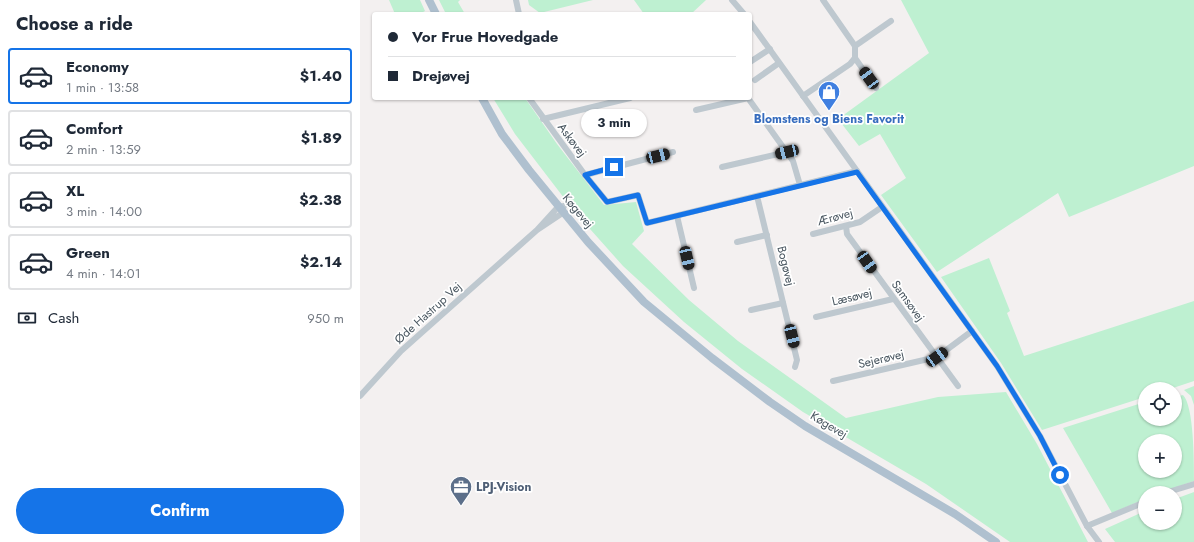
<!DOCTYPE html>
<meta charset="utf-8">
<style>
body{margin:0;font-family:Jost,sans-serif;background:#f2f2f3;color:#1f2937;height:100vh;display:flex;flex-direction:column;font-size:15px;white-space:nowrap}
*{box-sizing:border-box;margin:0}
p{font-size:13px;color:#747a83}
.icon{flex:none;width:22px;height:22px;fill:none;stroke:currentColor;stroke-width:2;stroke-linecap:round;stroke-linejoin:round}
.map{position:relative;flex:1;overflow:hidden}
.panel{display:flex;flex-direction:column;background:#fff;width:360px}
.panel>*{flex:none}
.top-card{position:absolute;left:12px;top:12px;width:380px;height:88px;border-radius:4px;box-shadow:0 1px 3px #0004;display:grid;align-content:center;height:88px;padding:0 16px;background:#fff}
.buttons{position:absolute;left:778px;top:382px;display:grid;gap:8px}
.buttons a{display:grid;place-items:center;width:44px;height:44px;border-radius:50%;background:#fff;box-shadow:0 1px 3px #0004;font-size:20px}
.end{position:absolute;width:18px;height:18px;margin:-9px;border:5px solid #1574e8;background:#fff;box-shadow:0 0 0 2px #fff}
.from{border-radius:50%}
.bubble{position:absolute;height:28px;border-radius:14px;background:#fff;box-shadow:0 1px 3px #0004;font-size:13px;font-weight:700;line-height:28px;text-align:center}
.car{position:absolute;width:12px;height:24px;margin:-12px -6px;border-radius:5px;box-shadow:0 0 3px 1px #0007;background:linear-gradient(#222 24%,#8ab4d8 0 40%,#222 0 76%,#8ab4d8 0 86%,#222 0)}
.top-card b{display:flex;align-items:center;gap:14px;height:38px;font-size:15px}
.top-card b+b{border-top:1px solid #e0e1e3}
.top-card i{width:10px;height:10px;background:#1f2937}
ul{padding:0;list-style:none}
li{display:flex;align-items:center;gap:12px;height:56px;margin:0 8px 6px;padding:0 8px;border:2px solid #e0e1e3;border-radius:4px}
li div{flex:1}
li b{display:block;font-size:15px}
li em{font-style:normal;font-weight:700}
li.on{border-color:#1574e8}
li>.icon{width:36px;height:36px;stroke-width:1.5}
h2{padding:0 16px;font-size:18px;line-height:48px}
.pay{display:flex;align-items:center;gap:10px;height:44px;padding:0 16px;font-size:15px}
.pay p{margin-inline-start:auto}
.action{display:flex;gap:8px;margin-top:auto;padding:8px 16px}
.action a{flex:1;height:46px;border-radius:24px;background:#1574e8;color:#fff;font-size:16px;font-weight:700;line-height:46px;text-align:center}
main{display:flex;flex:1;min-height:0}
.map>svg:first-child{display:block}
</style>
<main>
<section class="panel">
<h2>Choose a ride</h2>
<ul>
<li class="on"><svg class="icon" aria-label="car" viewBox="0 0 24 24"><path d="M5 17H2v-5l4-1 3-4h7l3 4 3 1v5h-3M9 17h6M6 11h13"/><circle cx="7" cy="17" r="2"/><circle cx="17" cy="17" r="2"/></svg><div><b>Economy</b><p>1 min · 13:58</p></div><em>$1.40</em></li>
<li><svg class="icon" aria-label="car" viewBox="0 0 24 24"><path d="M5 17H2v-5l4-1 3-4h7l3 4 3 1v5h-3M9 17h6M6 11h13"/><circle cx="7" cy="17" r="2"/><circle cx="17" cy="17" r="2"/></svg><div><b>Comfort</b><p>2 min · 13:59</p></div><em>$1.89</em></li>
<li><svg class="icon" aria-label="car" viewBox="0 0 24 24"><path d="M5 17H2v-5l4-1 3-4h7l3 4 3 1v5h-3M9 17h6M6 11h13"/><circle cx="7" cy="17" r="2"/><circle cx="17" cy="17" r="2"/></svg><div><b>XL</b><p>3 min · 14:00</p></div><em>$2.38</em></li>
<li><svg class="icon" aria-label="car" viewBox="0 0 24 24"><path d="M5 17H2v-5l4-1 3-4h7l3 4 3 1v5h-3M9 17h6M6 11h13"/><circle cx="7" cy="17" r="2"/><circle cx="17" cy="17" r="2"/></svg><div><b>Green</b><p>4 min · 14:01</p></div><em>$2.14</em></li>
</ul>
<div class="pay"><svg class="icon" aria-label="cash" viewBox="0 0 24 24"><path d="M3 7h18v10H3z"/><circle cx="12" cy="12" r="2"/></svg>Cash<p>950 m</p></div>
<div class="action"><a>Confirm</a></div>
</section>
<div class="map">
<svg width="834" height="542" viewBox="0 0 834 542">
<rect width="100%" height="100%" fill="#f3f0f0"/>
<g fill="#bef0d1" fill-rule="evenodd">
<polygon points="29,0 60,0 65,11 59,14 35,14"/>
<polygon points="79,0 100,0 98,2 105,14 86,14"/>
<polygon points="168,0 233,0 180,13 169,5"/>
<polygon points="274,0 346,0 331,14 284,14"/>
<polygon points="541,0 834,0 834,166 709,217 698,193 577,272 521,195 546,178 520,134 499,146 478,119 569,53"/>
<polygon points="133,98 165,98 197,144 244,205 276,202 284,231 272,244 329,300 378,341 486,418 578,397 646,392 677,444 728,542 650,542 566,484 443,412 382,369 324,322 263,266 214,211 155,134"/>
<polygon points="629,258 650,311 647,313 664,356 834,301 834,381 810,389 785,389 785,397 682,430 641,363 581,277"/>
<polygon points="834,386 834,405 831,396 824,390"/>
<path d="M823 395C834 406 834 462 834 481L799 493H785V499L752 513 703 428 785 402V419H815V397ZM785 441H815V471H785Z"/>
<polygon points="834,492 834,542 755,542 745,529 785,511 785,523 815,523 815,499"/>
</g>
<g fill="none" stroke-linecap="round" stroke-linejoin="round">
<g stroke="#bec8cf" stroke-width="6">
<polyline points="156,0 159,14"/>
<polyline points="372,0 384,14"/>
<polyline points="390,22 637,366 680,436 727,526 739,542"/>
<polyline points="495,46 531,21"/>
<polyline points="495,58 516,88"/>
<polyline points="390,62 410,49"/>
<polyline points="395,80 419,63"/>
<polyline points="443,96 490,64 495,58 495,46 463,0"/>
<polyline points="169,98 225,175 247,202 278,195 287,223 497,171"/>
<polyline points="336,110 388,98 433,161 440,185"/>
<polyline points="183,119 270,98"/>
<polyline points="362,167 427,152"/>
<polyline points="225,175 313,152"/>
<polyline points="397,196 437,360 435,367"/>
<polyline points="317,216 334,288"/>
<polyline points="486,226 487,234 598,386"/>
<polyline points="453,234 500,222 522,207"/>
<polyline points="377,242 407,235"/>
<polyline points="391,310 423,303"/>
<polyline points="456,317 533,299"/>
<polyline points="473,381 577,357 612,331"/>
<polyline points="0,396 41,351 177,230 201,214 204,206 198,207 177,230"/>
<polyline points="805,493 834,484"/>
<polyline points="727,526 785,502"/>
</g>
<g stroke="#afc0cf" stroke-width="8">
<polyline points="69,0 76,14"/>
<polyline points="122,98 142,134 169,170 228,242 284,302 352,358 410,402 445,426 595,514 636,542"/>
</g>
</g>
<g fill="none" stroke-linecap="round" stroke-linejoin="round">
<polyline stroke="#1574e8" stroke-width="5" points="254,167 225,175 247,202 278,195 287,223 497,172 637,366 680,436 700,475"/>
</g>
<defs>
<g id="shop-pin" transform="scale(1.15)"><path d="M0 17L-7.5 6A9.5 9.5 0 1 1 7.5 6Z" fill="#3f7fe0" stroke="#fff"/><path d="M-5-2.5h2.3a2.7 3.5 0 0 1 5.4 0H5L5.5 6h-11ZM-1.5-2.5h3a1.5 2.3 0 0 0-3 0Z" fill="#fff"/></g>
<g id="office-pin" transform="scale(1.15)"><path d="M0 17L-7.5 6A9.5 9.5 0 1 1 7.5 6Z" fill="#5c6f8a" stroke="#fff"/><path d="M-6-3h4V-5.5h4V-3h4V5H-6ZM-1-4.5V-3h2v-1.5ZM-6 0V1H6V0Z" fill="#fff"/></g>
</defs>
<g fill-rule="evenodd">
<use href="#shop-pin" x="469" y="92"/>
<use href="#office-pin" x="101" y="487"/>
</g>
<g text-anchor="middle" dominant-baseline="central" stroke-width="3.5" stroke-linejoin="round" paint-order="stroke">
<g font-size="12" font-weight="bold" fill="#366cbe" stroke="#fff">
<text x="469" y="119">Blomstens og Biens Favorit</text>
</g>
<g font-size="12" fill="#47545e" stroke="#fff">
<text transform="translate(212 140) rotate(53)">Askøvej</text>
<text transform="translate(218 211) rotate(50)">Køgevej</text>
<text transform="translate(475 217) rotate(-15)">Ærøvej</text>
<text transform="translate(426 266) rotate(76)">Bogøvej</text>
<text transform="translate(492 297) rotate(-13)">Læsøvej</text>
<text transform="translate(548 301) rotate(54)">Samsøvej</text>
<text transform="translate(68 313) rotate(-42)">Øde Hastrup Vej</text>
<text transform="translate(521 359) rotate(-13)">Sejerøvej</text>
<text transform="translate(469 425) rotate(31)">Køgevej</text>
</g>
<g font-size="12" font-weight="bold" fill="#4e5e75" stroke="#fff" text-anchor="start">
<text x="116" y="487">LPJ-Vision</text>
</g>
</g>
</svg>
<div class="buttons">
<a><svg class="icon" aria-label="locate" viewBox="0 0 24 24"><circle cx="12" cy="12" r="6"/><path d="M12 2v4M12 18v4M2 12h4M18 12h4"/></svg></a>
<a>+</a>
<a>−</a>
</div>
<i class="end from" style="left:700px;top:475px"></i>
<i class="end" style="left:254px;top:167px"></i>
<div class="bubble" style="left:221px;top:109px;width:66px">3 min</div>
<i class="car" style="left:509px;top:78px;rotate:324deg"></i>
<i class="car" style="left:427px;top:152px;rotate:257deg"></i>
<i class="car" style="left:298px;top:156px;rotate:76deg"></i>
<i class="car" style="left:327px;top:258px;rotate:167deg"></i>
<i class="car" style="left:507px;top:262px;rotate:145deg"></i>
<i class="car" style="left:432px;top:336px;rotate:166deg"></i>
<i class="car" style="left:577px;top:357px;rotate:54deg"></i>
<div class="top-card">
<b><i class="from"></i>Vor Frue Hovedgade</b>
<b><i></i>Drejøvej</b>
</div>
</div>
</main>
